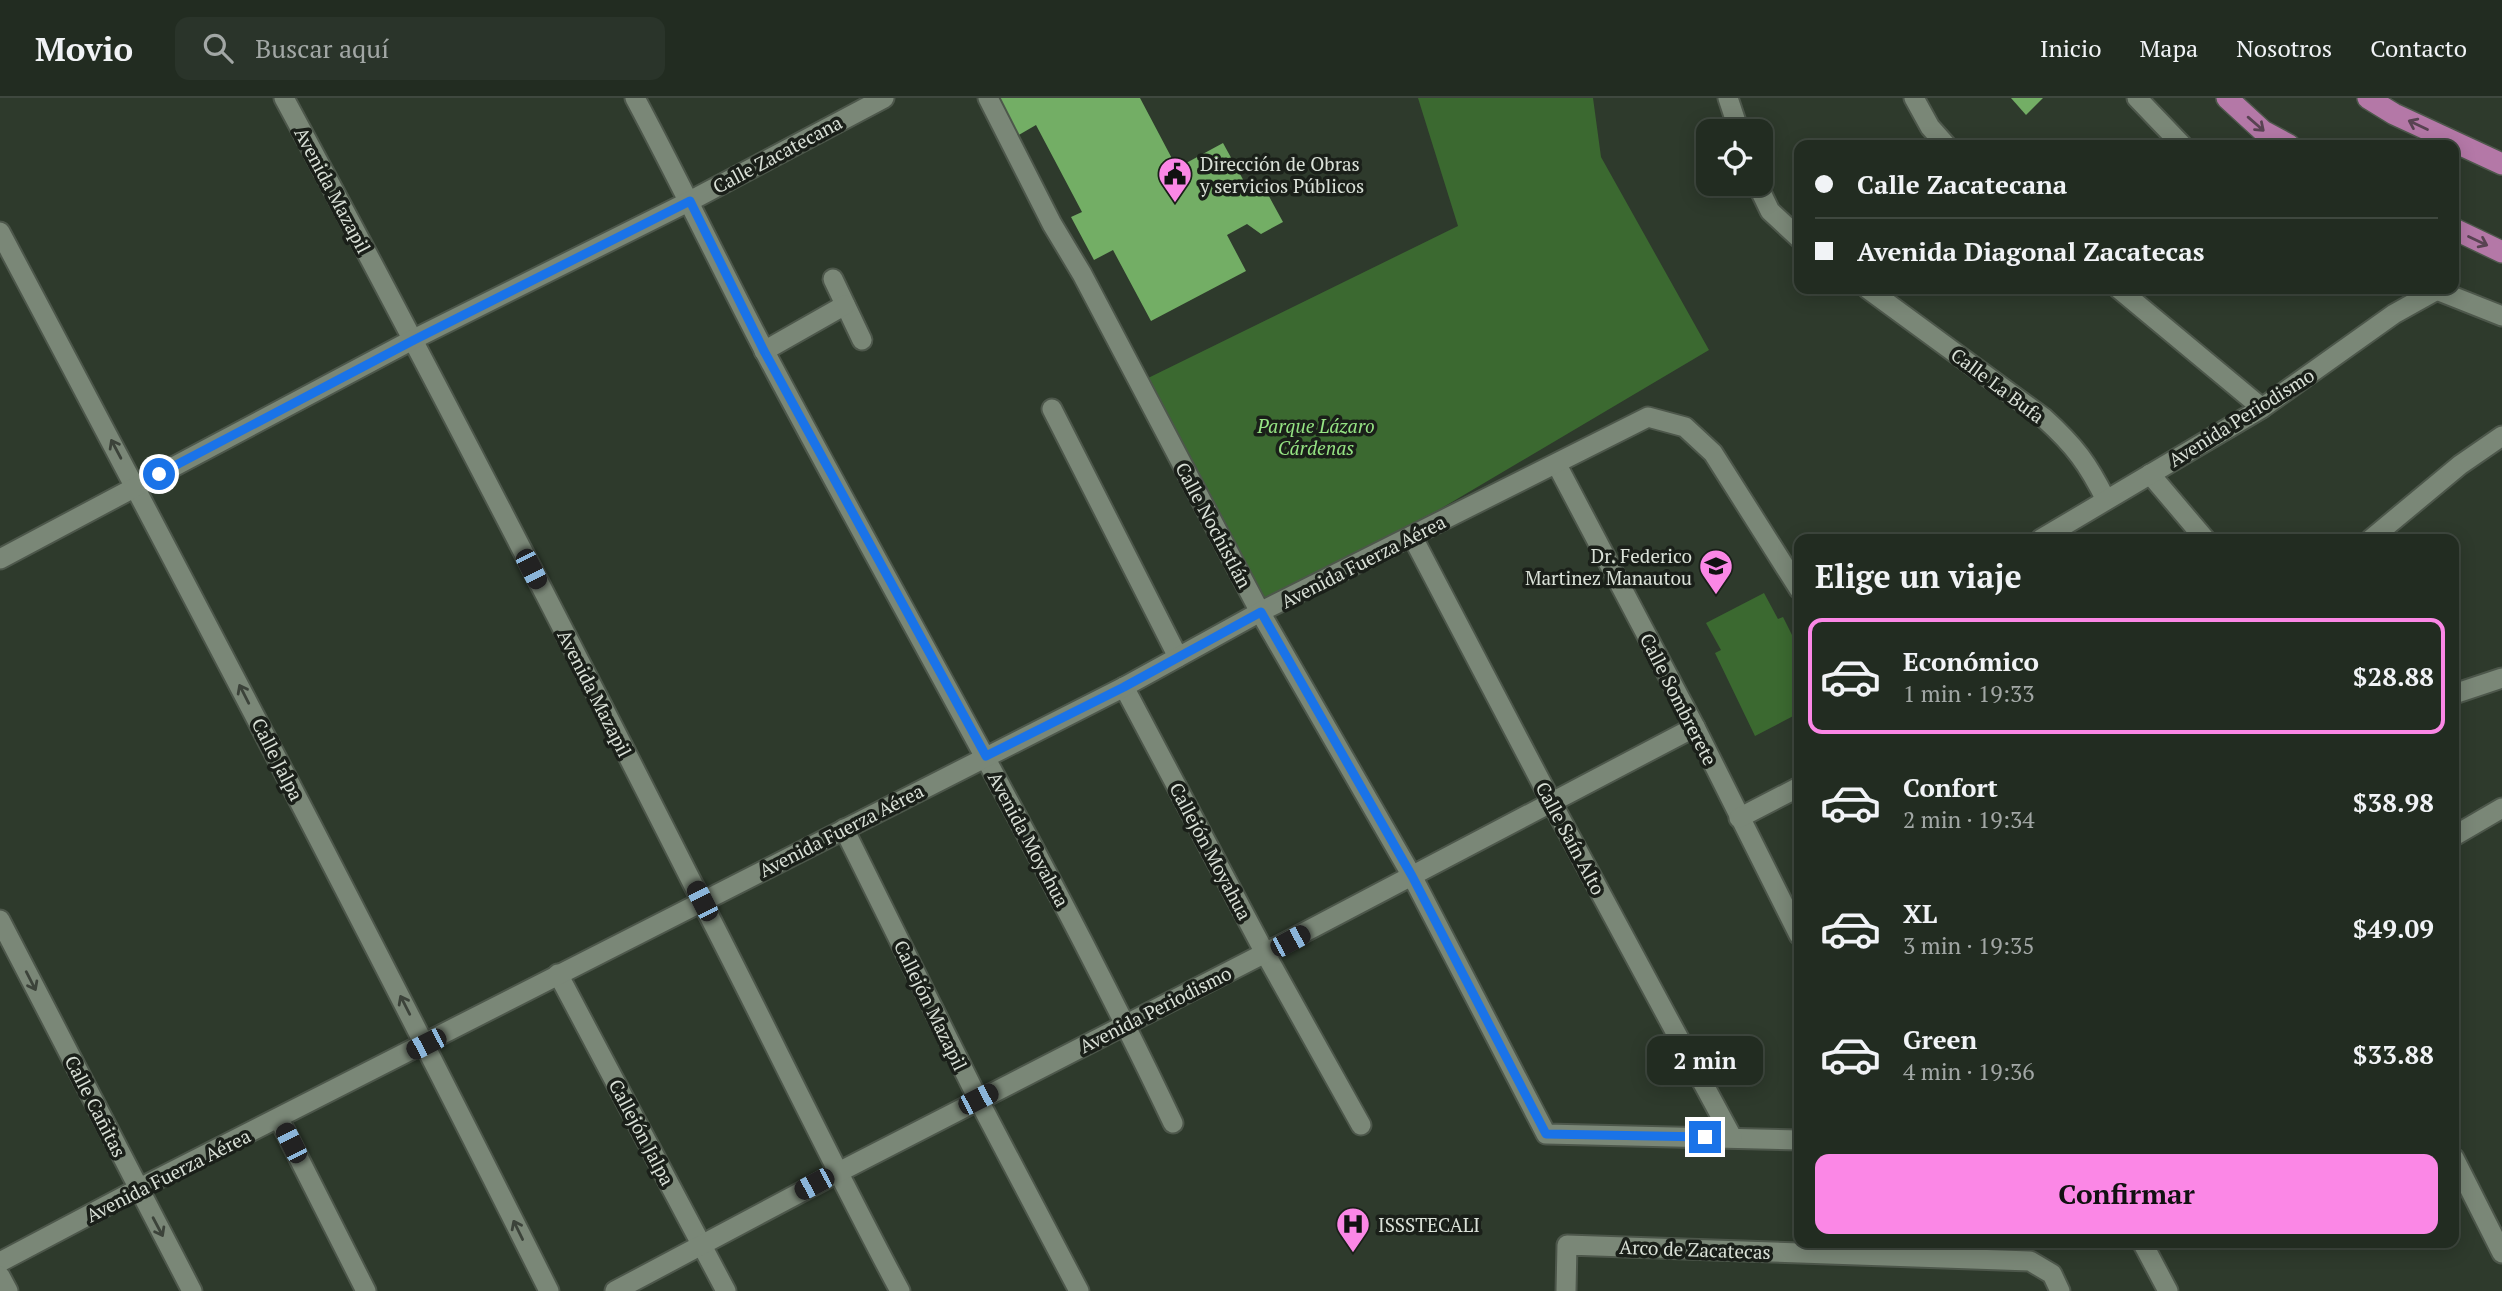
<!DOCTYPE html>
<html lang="es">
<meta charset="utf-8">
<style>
body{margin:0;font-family:"PT Serif",serif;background:#2a342a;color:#f1f3f6;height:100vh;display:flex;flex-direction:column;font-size:26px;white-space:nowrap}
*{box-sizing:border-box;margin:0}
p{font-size:23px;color:#a2a7a5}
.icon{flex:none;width:38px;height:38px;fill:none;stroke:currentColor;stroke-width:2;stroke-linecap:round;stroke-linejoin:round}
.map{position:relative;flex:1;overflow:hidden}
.drawer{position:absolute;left:1794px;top:436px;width:665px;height:714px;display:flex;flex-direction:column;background:#222c21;border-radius:14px;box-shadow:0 4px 18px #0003,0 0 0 2px #3f483f}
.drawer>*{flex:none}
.hud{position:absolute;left:1794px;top:42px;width:665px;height:154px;border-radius:14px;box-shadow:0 4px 18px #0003,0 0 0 2px #3f483f;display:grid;align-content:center;height:154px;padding:0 21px;background:#222c21}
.tools{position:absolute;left:1696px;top:21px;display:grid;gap:14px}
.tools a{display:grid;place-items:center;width:77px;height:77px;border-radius:14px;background:#222c21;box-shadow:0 4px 18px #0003,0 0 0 2px #3f483f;font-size:35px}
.end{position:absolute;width:32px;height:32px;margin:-16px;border:9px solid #1a73e8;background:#fff;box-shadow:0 0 0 4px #fff}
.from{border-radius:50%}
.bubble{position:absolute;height:49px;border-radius:14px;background:#222c21;box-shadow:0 4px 18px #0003,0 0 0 2px #3f483f;font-size:23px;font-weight:700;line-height:49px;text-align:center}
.car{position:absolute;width:21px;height:42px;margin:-21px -10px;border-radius:9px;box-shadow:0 0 5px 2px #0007;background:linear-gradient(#222 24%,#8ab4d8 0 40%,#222 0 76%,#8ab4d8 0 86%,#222 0)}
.hud b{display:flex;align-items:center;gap:24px;height:66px;font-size:26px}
.hud b+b{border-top:2px solid #3f483f}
.hud i{width:18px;height:18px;background:#f1f3f6}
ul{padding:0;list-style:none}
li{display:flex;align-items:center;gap:21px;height:116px;margin:0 14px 10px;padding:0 7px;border:4px solid transparent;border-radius:14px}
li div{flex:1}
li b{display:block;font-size:26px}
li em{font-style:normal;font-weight:700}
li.current{border-color:#fb87e6}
li>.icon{width:63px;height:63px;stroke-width:1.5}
h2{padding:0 21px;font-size:32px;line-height:84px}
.primary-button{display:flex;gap:14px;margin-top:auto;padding:14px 21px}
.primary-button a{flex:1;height:80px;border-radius:14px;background:#fb87e6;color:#111;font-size:28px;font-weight:700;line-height:80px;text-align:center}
header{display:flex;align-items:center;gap:42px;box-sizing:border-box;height:98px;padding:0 35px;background:#222c21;border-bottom:2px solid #3f483f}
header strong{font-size:33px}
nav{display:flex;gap:38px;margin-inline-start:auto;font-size:24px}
.search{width:490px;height:63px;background:#2a342a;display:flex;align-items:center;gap:18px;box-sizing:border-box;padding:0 24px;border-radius:14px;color:#a2a7a5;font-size:26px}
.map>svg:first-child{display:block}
</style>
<header>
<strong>Movio</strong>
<div class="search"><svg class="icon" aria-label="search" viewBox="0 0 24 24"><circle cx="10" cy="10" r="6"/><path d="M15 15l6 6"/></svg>Buscar aquí</div>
<nav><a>Inicio</a><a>Mapa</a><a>Nosotros</a><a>Contacto</a></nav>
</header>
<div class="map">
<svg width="2502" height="1193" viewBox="0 0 2502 1193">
<rect width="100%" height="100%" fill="#2e3a2c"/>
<g fill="#3b6930">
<polygon points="1418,0 1593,0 1601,59 1709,252 1266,514 1142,283 1458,128"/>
<polygon points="1764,495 1778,521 1783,519 1799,551 1799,615 1755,638 1715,555 1721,552 1706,525"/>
</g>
<g fill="#73ae65">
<polygon points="997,0 1140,0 1177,70 1223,45 1252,98 1265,91 1283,124 1261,136 1247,126 1227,137 1246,173 1151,223 1113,152 1094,162 1071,119 1082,114 1036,27 1017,38"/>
<polygon points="2011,0 2043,0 2026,17"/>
</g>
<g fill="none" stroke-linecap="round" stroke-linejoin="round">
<g stroke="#4d574b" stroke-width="23">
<g id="minor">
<path d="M284 0C427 265 565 533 701 802 768 932 831 1064 900 1193"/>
<path d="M635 0C680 84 721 170 765 254 901 511 1048 762 1173 1025"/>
<polyline points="988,0 1052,126 1082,176 1260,514 1412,778 1546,1036 1799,1042"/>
<polyline points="1728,0 1739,33"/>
<polyline points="1914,0 1930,29 1946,47"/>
<polyline points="2137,0 2182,47"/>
<polyline points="1757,86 1770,113 1799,140"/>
<path d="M0 134C186 485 371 837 549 1193"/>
<polyline points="833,181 862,242"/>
<path d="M1868 191 2044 320C2075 348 2088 366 2106 402"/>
<polyline points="2119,191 2262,310"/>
<polyline points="2434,191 2502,218"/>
<polyline points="764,253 845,207"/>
<polyline points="1052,311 1178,559"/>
<polyline points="1557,367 1695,629 1799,837"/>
<polyline points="2150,376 2205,441"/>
<polyline points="1412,438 1552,705 1732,1039"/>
<polyline points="2041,441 2262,310 2394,216 2437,192"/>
<polyline points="2371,441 2460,367 2502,338"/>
<polyline points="0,461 412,242 690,103 884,0"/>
<polyline points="1124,589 1265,855 1361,1027"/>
<polyline points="2454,596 2502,580"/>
<polyline points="1739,720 1799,689"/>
<polyline points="844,731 978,1001 1079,1193"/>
<polyline points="2454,738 2502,710"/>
<polyline points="0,822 192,1193"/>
<polyline points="558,876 726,1193"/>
<polyline points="279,1021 366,1193"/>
<polyline points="2454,1060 2502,1155"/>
<polyline points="2142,1144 2168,1193"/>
<polyline points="0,1164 138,1091 1124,589 1260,514 1648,319 1685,329 1713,355 1799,491"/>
<polyline points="0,1178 8,1193"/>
<polyline points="615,1193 837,1075 1265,855 1695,629"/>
<polyline points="1566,1193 1567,1147 2030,1163 2052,1176 2060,1193"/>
</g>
</g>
<g stroke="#4d574b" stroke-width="24">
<g id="trunk">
<polyline points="2227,0 2263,33 2289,47"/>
<polyline points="2368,0 2394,16 2502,66"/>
<polyline points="2454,131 2502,154"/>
</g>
</g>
<use href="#minor" stroke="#7a8777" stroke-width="19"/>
<use href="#trunk" stroke="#b478a7" stroke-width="21"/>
</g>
<defs><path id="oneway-shaft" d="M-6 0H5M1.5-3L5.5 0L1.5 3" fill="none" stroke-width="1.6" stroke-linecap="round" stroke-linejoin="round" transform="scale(1.75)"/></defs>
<g stroke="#584352">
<use href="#oneway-shaft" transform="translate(2256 26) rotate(41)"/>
<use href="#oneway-shaft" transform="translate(2418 27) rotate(-155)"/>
<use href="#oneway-shaft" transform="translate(2478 143) rotate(25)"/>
</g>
<g stroke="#3c433a">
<use href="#oneway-shaft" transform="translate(116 351) rotate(-118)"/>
<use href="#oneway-shaft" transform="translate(244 596) rotate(-117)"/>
<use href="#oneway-shaft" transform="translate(31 883) rotate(63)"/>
<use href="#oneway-shaft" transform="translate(405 907) rotate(-117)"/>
<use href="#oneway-shaft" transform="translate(158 1129) rotate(62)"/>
<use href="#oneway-shaft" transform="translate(518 1132) rotate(-116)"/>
</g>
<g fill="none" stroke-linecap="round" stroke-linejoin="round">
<polyline stroke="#1a73e8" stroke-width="9" points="159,376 412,243 690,103 764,253 986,658 1124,589 1261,514 1412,778 1546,1036 1705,1039"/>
</g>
<defs>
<g id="civic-pin" transform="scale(1.75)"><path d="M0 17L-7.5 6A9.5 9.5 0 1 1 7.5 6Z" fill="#fb87e6" stroke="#1a1f19"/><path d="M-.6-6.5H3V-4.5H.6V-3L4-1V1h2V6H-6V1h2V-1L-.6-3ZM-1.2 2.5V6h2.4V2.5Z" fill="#111"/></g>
<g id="school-pin" transform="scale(1.75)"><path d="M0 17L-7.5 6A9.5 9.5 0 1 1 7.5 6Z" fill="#fb87e6" stroke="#1a1f19"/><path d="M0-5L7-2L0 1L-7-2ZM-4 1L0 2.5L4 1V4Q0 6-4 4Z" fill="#111"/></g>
<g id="hospital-pin" transform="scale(1.75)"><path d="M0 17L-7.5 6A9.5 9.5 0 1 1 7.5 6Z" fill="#fb87e6" stroke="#1a1f19"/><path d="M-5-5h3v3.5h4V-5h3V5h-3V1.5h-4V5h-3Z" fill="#111"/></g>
</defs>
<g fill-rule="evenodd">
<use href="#civic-pin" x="1175" y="76"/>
<use href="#school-pin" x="1716" y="468"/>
<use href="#hospital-pin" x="1353" y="1126"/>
</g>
<g text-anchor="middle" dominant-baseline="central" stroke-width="7" stroke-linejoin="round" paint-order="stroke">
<g font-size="19" fill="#dae1d8" stroke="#1a1f19">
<text transform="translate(777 56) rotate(-28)">Calle Zacatecana</text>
<text transform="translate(333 92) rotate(62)">Avenida Mazapil</text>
<text transform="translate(1998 287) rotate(37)">Calle La Bufa</text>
<text transform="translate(2241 319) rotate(-32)">Avenida Periodismo</text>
<text transform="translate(1214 427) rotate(62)">Calle Nochistlán</text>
<text transform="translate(1363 463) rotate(-27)">Avenida Fuerza Aérea</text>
<text transform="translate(595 595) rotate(63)">Avenida Mazapil</text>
<text transform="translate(1679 601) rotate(63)">Calle Sombrerete</text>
<text transform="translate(278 661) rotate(63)">Calle Jalpa</text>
<text transform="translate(841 732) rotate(-27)">Avenida Fuerza Aérea</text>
<text transform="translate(1571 740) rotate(62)">Calle Saín Alto</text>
<text transform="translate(1029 741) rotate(62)">Avenida Moyahua</text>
<text transform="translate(1211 753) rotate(62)">Callejón Moyahua</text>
<text transform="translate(931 907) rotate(64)">Callejón Mazapil</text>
<text transform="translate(1155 911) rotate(-27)">Avenida Periodismo</text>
<text transform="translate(96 1008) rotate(63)">Calle Cañitas</text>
<text transform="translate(642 1034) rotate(62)">Callejón Jalpa</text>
<text transform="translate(168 1077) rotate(-27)">Avenida Fuerza Aérea</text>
<text transform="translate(1695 1151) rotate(2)">Arco de Zacatecas</text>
</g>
<g font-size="19" fill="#dae1d8" stroke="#1a1f19" text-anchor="start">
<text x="1200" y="65">Dirección de Obras<tspan x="1200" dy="22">y servicios Públicos</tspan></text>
<text x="1692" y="457" text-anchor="end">Dr. Federico<tspan x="1692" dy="22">Martinez Manautou</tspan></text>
<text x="1378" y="1126">ISSSTECALI</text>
</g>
<g font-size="19" font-style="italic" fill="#95e383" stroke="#1a1f19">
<text x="1316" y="327">Parque Lázaro<tspan x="1316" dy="22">Cárdenas</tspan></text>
</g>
</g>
</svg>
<div class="tools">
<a><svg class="icon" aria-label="locate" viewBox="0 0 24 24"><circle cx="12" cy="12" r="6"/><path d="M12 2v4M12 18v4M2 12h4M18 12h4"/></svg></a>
</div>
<i class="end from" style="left:159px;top:376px"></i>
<i class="end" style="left:1705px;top:1039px"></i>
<div class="bubble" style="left:1647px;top:938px;width:116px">2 min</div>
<i class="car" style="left:531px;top:471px;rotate:153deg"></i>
<i class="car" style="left:702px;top:803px;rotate:333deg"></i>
<i class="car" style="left:1290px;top:843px;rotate:62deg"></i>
<i class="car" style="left:426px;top:946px;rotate:243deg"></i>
<i class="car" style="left:978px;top:1001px;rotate:63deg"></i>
<i class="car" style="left:291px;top:1045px;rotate:333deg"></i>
<i class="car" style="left:814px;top:1086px;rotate:242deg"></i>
<div class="hud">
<b><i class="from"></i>Calle Zacatecana</b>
<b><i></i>Avenida Diagonal Zacatecas</b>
</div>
<section class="drawer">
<h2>Elige un viaje</h2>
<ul>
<li class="current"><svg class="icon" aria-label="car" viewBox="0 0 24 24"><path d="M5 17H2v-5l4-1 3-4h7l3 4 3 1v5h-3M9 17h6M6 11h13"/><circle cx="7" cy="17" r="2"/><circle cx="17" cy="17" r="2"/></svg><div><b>Económico</b><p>1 min · 19:33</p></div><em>$28.88</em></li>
<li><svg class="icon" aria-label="car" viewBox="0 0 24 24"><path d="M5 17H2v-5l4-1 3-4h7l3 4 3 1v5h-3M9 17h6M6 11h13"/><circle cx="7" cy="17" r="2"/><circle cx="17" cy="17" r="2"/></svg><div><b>Confort</b><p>2 min · 19:34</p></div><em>$38.98</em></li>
<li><svg class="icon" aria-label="car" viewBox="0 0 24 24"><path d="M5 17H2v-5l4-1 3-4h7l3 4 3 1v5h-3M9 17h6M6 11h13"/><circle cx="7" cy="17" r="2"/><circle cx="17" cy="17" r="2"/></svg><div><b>XL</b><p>3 min · 19:35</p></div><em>$49.09</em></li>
<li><svg class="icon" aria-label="car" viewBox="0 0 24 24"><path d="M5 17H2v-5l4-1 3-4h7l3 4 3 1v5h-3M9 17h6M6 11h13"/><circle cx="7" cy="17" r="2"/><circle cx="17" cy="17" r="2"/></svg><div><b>Green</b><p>4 min · 19:36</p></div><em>$33.88</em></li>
</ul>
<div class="primary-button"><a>Confirmar</a></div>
</section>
</div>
